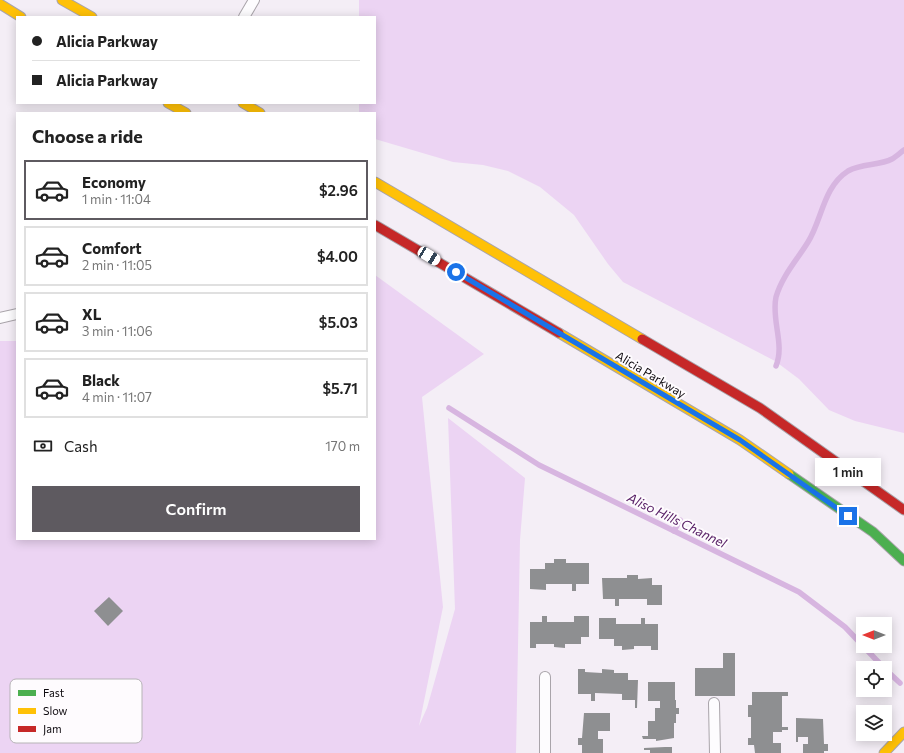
<!DOCTYPE html>
<meta charset="utf-8">
<style>
body{margin:0;font-family:Commissioner,sans-serif;background:#f6f6f6;color:#222;height:100vh;display:flex;flex-direction:column;font-size:15px;white-space:nowrap}
*{box-sizing:border-box;margin:0}
p{font-size:13px;color:#767676}
.icon{flex:none;width:22px;height:22px;fill:none;stroke:currentColor;stroke-width:2;stroke-linecap:round;stroke-linejoin:round}
.map{position:relative;flex:1;overflow:hidden}
.panel{position:absolute;left:16px;top:112px;width:360px;height:428px;display:flex;flex-direction:column;background:#fff;border-radius:0px;box-shadow:0 2px 10px #0003}
.panel>*{flex:none}
.hud{position:absolute;left:16px;top:16px;width:360px;height:88px;border-radius:0px;box-shadow:0 2px 10px #0003;display:grid;align-content:center;height:88px;padding:0 16px;background:#fff}
.needle{width:26px;rotate:270deg}
.fabs{position:absolute;left:856px;top:617px;display:grid;gap:8px}
.fabs a{display:grid;place-items:center;width:36px;height:36px;border-radius:0px;background:#fff;box-shadow:0 2px 10px #0003;font-size:20px}
.end{position:absolute;width:18px;height:18px;margin:-9px;border:5px solid #1a73e8;background:#fff;box-shadow:0 0 0 2px #fff}
.from{border-radius:50%}
.bubble{position:absolute;height:28px;border-radius:0px;background:#fff;box-shadow:0 2px 10px #0003;font-size:13px;font-weight:600;line-height:28px;text-align:center}
.car{position:absolute;width:12px;height:24px;margin:-12px -6px;border-radius:5px;box-shadow:0 0 3px 1px #0007;background:linear-gradient(#fff 24%,#345 0 40%,#fff 0 76%,#345 0 86%,#fff 0)}
.hud b{display:flex;align-items:center;gap:14px;height:38px;font-size:15px}
.hud b+b{border-top:1px solid #e0e0e0}
.hud i{width:10px;height:10px;background:#222}
ul{padding:0;list-style:none}
li{display:flex;align-items:center;gap:12px;height:60px;margin:0 8px 6px;padding:0 8px;border:2px solid #e0e0e0;border-radius:0px}
li div{flex:1}
li b{display:block;font-size:15px}
li em{font-style:normal;font-weight:600}
li.active{border-color:#5e5a60}
li>.icon{width:36px;height:36px;stroke-width:1.5}
h2{padding:0 16px;font-size:18px;line-height:48px}
.pay{display:flex;align-items:center;gap:10px;height:44px;padding:0 16px;font-size:15px}
.pay p{margin-inline-start:auto}
.primary-button{display:flex;gap:8px;margin-top:auto;padding:8px 16px}
.primary-button a{flex:1;height:46px;border-radius:0px;background:#5e5a60;color:#fff;font-size:16px;font-weight:600;line-height:46px;text-align:center}
.map>svg:first-child{display:block}
</style>
<div class="map">
<svg width="904" height="753" viewBox="0 0 904 753">
<rect width="100%" height="100%" fill="#f4eef6"/>
<g fill="#ecd4f3">
<polygon points="359,0 904,0 904,433 855,421 829,410 799,379 775,361 623,282 608,264 574,215 540,187 508,171 483,165 453,162 375,139 375,113 359,113 359,103 375,103 375,17 359,17"/>
<polygon points="375,275 484,354 422,397 443,607 419,726 427,708 455,609 448,418 525,478 520,540 516,753 0,753 0,341 17,341 17,539 375,539"/>
</g>
<g fill="none" stroke-linecap="round" stroke-linejoin="round">
<g stroke="#d7b5e0" stroke-width="5.5">
<path d="M776 366C785 344 771 320 776 297 782 276 797 260 808 242 822 220 823 187 848 171 862 163 879 166 892 159 896 157 900 153 904 150"/>
<polyline points="449,408 539,465 799,592 845,627 884,668"/>
<polyline points="674,531 680,520"/>
<polyline points="885,669 900,683"/>
</g>
</g>
<g fill="#8e8f91">
<polygon points="554,559 566,559 566,563 589,563 589,584 576,584 576,591 572,591 572,584 546,584 546,590 530,589 530,569 545,569 545,563 554,563"/>
<polygon points="627,575 638,575 638,579 652,578 652,585 662,585 662,605 647,605 647,599 619,599 619,606 615,606 615,599 603,599 602,578 627,578"/>
<polygon points="109,597 123,611 108,626 94,611"/>
<polygon points="542,616 547,616 547,622 574,622 574,616 589,616 589,637 581,637 581,644 565,644 565,648 554,647 554,644 536,644 536,648 530,648 530,622 542,622"/>
<polygon points="599,618 616,618 616,624 641,624 641,618 645,618 645,624 658,624 658,650 651,650 651,646 634,646 634,649 622,650 622,646 614,646 614,639 599,639"/>
<polygon points="723,653 735,653 735,696 695,696 695,668 723,668"/>
<polygon points="578,669 585,669 585,672 602,673 602,669 614,670 614,673 628,673 628,680 638,680 637,708 635,708 635,700 622,700 622,694 595,693 595,701 591,701 591,694 578,694"/>
<polygon points="648,682 675,682 675,700 676,700 676,708 679,708 679,714 676,714 676,723 674,723 674,738 656,741 656,739 643,739 642,736 648,736 648,721 655,721 655,708 660,708 660,701 648,701"/>
<polygon points="752,692 788,692 788,696 782,696 782,727 788,727 788,730 782,730 782,732 773,732 773,743 781,743 781,753 755,753 754,745 748,745 748,738 751,738 751,717 748,717 748,705 752,705"/>
<polygon points="584,713 610,713 610,731 598,731 598,739 603,739 603,753 582,753 582,745 578,745 578,738 582,738"/>
<polygon points="796,718 823,719 824,744 828,744 828,751 824,751 824,753 803,753 803,744 808,744 808,737 798,737 798,742 796,742"/>
<polygon points="665,747 672,747 672,753 650,753 650,750 644,750 644,748"/>
</g>
<g fill="none" stroke-linecap="round" stroke-linejoin="round">
<g stroke="#a9a4aa" stroke-width="12">
<g id="lane">
<polyline points="244,17 254,0"/>
<polyline points="0,318 17,314"/>
<polyline points="714,703 715,753"/>
<polyline points="545,753 545,677"/>
</g>
</g>
<g stroke="#a9a4aa" stroke-width="11">
<polyline id="fast" points="789,474 873,532 904,561"/>
</g>
<g stroke="#a9a4aa" stroke-width="11">
<g id="slow">
<polyline points="62,0 92,17"/>
<polyline points="0,4 21,17"/>
<polyline points="168,103 186,113"/>
<polyline points="243,103 260,113"/>
<polyline points="375,182 642,339"/>
<polyline points="559,333 740,440 789,474"/>
<polyline points="884,753 904,732"/>
</g>
</g>
<g stroke="#a9a4aa" stroke-width="11">
<g id="jam">
<polyline points="375,225 559,333"/>
<polyline points="642,339 760,408 904,510"/>
</g>
</g>
<use href="#lane" stroke="#fdfcfe" stroke-width="10"/>
<use href="#fast" stroke="#4caf50" stroke-width="9"/>
<use href="#slow" stroke="#ffc107" stroke-width="9"/>
<use href="#jam" stroke="#c62828" stroke-width="9"/>
</g>
<g fill="none" stroke-linecap="round" stroke-linejoin="round">
<polyline stroke="#1a73e8" stroke-width="5" points="456,272 740,440 848,516"/>
</g>
<g text-anchor="middle" dominant-baseline="central" stroke-width="4" stroke-linejoin="round" paint-order="stroke">
<g font-size="12" fill="#0e0a0f" stroke="#fefbfe">
<text transform="translate(651 374) rotate(31)">Alicia Parkway</text>
</g>
<g font-size="13" font-style="italic" fill="#592167" stroke="#fefbfe">
<text transform="translate(677 520) rotate(26)">Aliso Hills Channel</text>
</g>
</g>
<rect x="10" y="679" width="132" height="64" rx="6" fill="#fefbfe" stroke="#b6b3b6" stroke-width="1"/>
<rect x="18" y="690" width="18" height="6" fill="#4caf50"/>
<rect x="18" y="708" width="18" height="6" fill="#ffc107"/>
<rect x="18" y="726" width="18" height="6" fill="#c62828"/>
<g font-size="11" fill="#0e0a0f">
<text x="43" y="697">Fast</text>
<text x="43" y="715">Slow</text>
<text x="43" y="733">Jam</text>
</g>
</svg>
<div class="fabs">
<a><svg class="needle" viewBox="-14 -14 28 28"><path d="M0-13l5 13h-10z" fill="#e53935"/><path d="M0 13l5-13h-10z" fill="#767676"/></svg></a>
<a><svg class="icon" aria-label="locate" viewBox="0 0 24 24"><circle cx="12" cy="12" r="6"/><path d="M12 2v4M12 18v4M2 12h4M18 12h4"/></svg></a>
<a><svg class="icon" aria-label="layers" viewBox="0 0 24 24"><path d="M12 4l9 5-9 5-9-5zM3 14l9 5 9-5"/></svg></a>
</div>
<i class="end from" style="left:456px;top:272px"></i>
<i class="end" style="left:848px;top:516px"></i>
<div class="bubble" style="left:815px;top:458px;width:66px">1 min</div>
<i class="car" style="left:429px;top:256px;rotate:121deg"></i>
<div class="hud">
<b><i class="from"></i>Alicia Parkway</b>
<b><i></i>Alicia Parkway</b>
</div>
<section class="panel">
<h2>Choose a ride</h2>
<ul>
<li class="active"><svg class="icon" aria-label="car" viewBox="0 0 24 24"><path d="M5 17H2v-5l4-1 3-4h7l3 4 3 1v5h-3M9 17h6M6 11h13"/><circle cx="7" cy="17" r="2"/><circle cx="17" cy="17" r="2"/></svg><div><b>Economy</b><p>1 min · 11:04</p></div><em>$2.96</em></li>
<li><svg class="icon" aria-label="car" viewBox="0 0 24 24"><path d="M5 17H2v-5l4-1 3-4h7l3 4 3 1v5h-3M9 17h6M6 11h13"/><circle cx="7" cy="17" r="2"/><circle cx="17" cy="17" r="2"/></svg><div><b>Comfort</b><p>2 min · 11:05</p></div><em>$4.00</em></li>
<li><svg class="icon" aria-label="car" viewBox="0 0 24 24"><path d="M5 17H2v-5l4-1 3-4h7l3 4 3 1v5h-3M9 17h6M6 11h13"/><circle cx="7" cy="17" r="2"/><circle cx="17" cy="17" r="2"/></svg><div><b>XL</b><p>3 min · 11:06</p></div><em>$5.03</em></li>
<li><svg class="icon" aria-label="car" viewBox="0 0 24 24"><path d="M5 17H2v-5l4-1 3-4h7l3 4 3 1v5h-3M9 17h6M6 11h13"/><circle cx="7" cy="17" r="2"/><circle cx="17" cy="17" r="2"/></svg><div><b>Black</b><p>4 min · 11:07</p></div><em>$5.71</em></li>
</ul>
<div class="pay"><svg class="icon" aria-label="cash" viewBox="0 0 24 24"><path d="M3 7h18v10H3z"/><circle cx="12" cy="12" r="2"/></svg>Cash<p>170 m</p></div>
<div class="primary-button"><a>Confirm</a></div>
</section>
</div>
